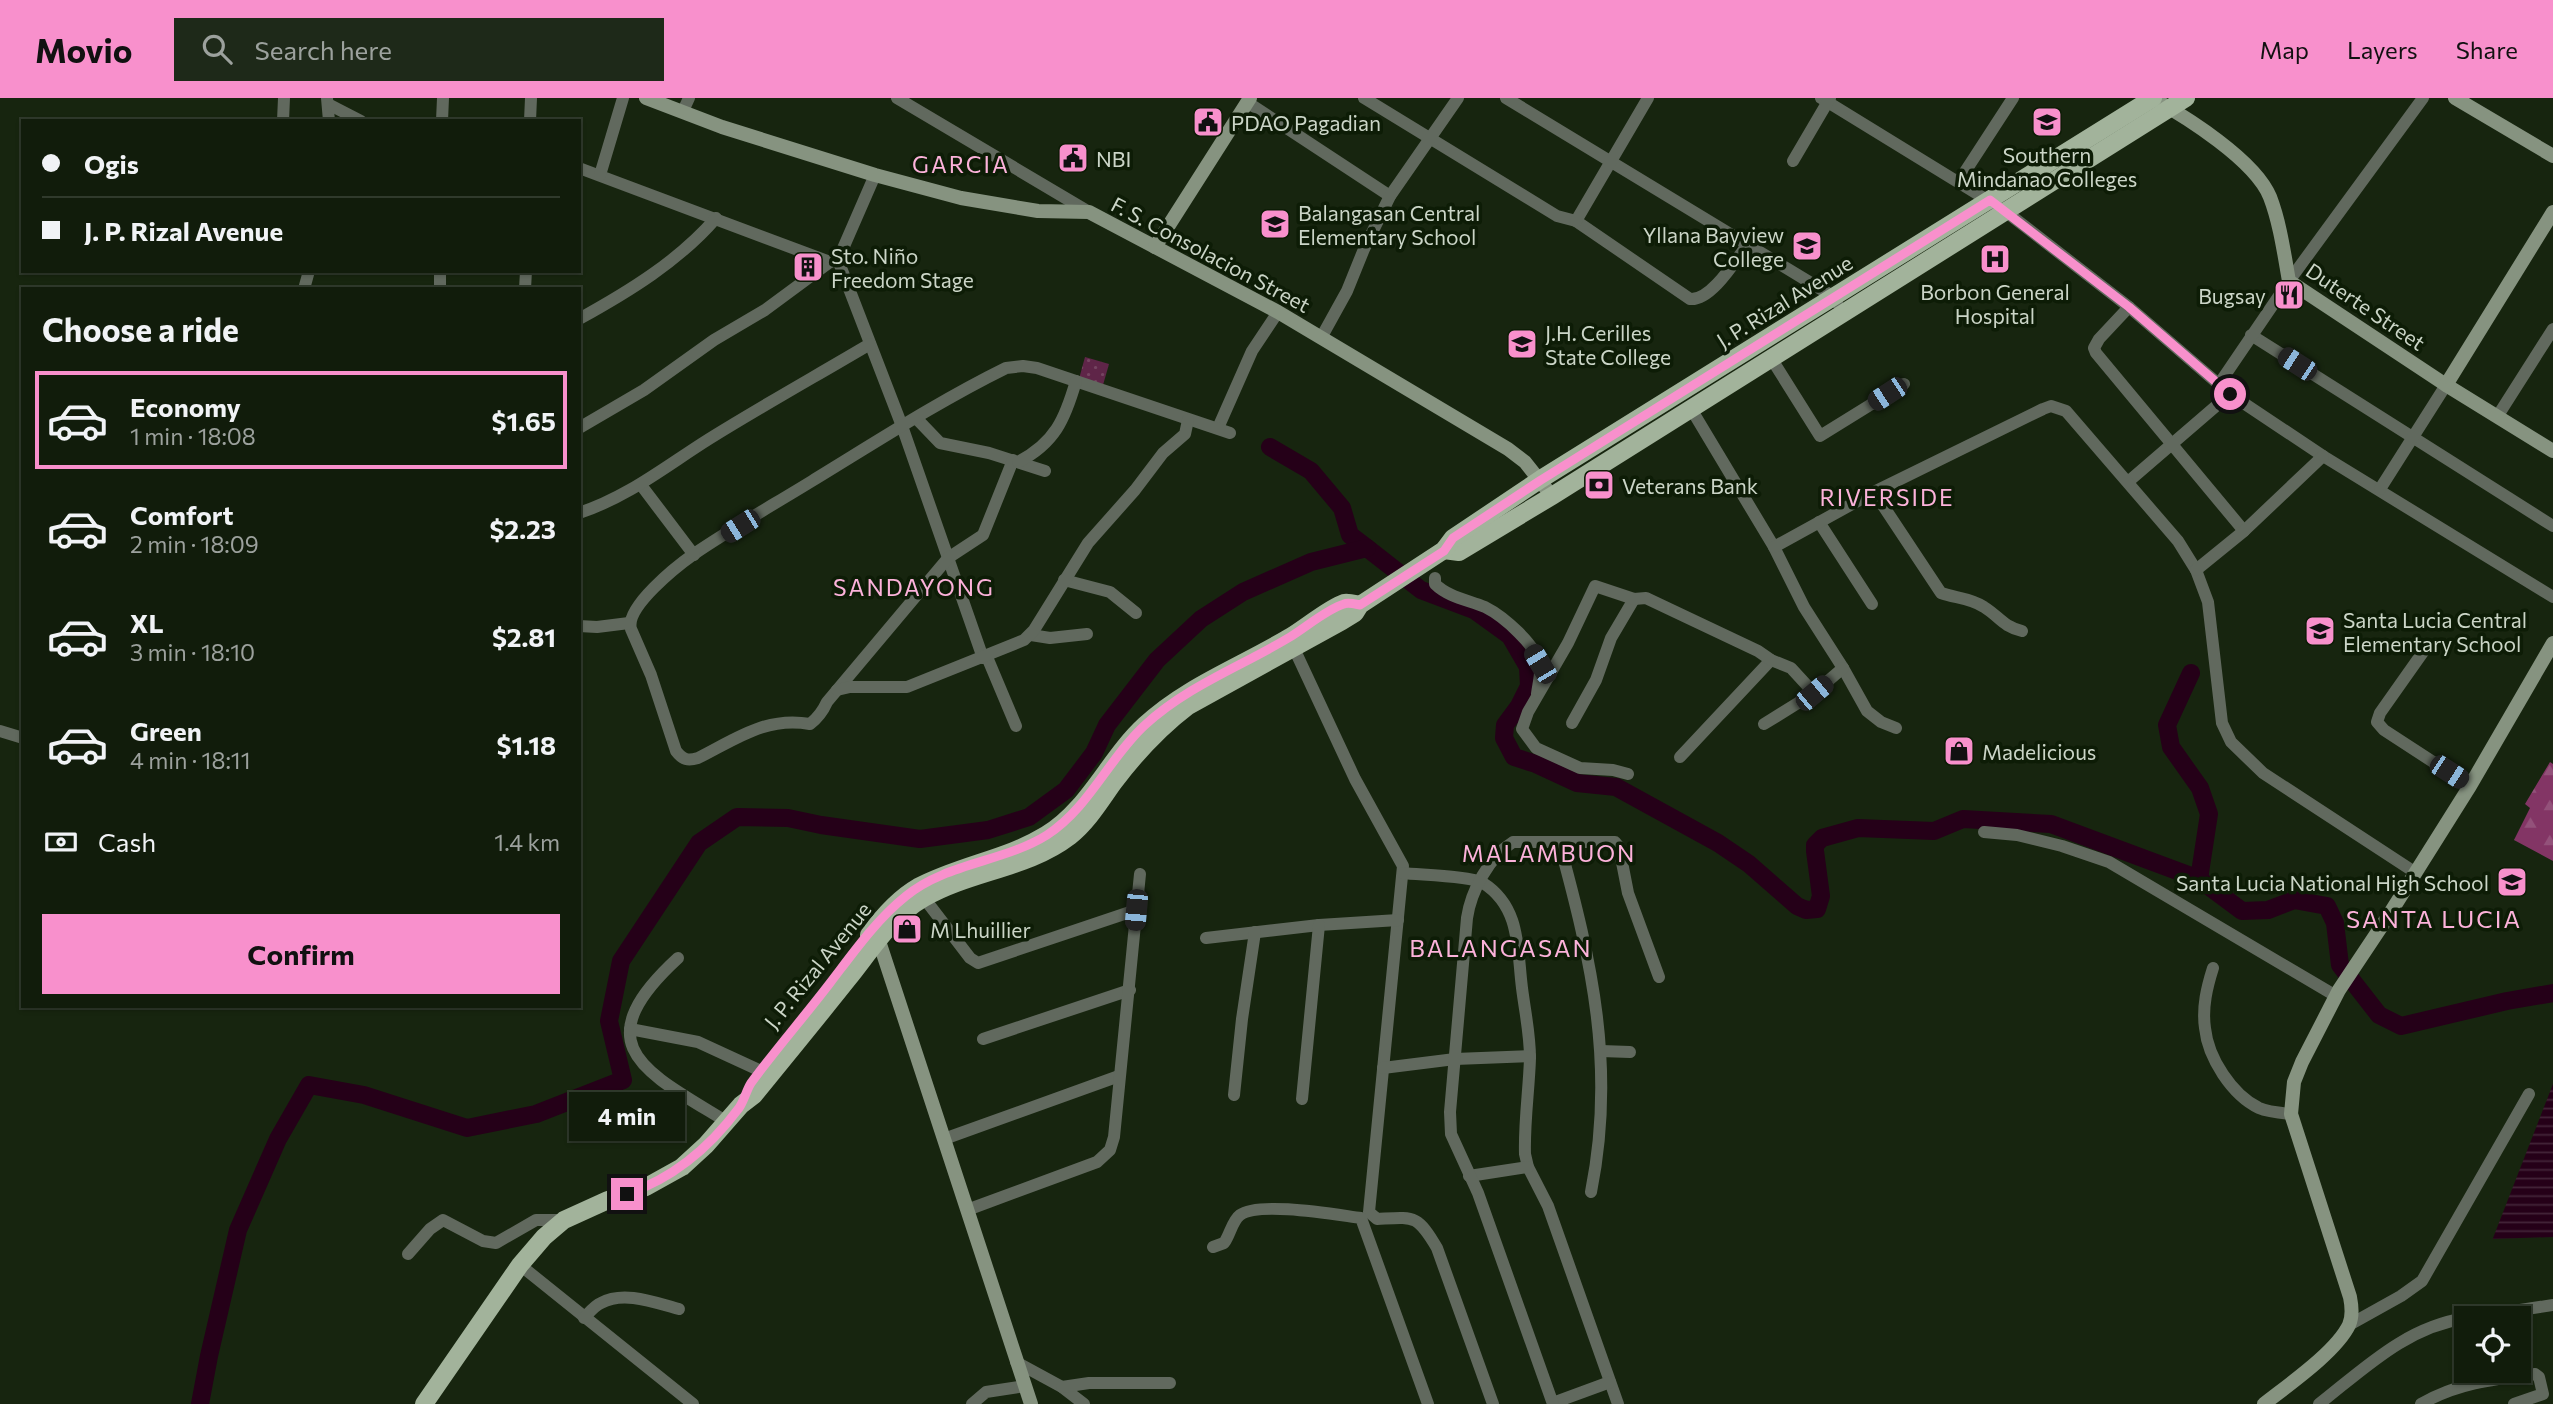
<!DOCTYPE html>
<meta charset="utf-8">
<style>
body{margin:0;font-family:Commissioner,sans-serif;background:#1e2919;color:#f1f3f6;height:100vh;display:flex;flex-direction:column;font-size:26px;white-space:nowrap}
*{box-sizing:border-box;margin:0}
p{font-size:23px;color:#9ca19d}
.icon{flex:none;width:38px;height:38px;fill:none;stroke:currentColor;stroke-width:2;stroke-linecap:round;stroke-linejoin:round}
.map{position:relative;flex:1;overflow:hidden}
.side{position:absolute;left:21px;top:189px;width:560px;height:721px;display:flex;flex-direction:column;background:#111c0b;border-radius:0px;box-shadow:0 2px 5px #0004,0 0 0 2px #303a2c}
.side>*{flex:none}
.banner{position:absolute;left:21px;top:21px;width:560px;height:154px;border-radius:0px;box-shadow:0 2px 5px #0004,0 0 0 2px #303a2c;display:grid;align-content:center;height:154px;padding:0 21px;background:#111c0b}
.buttons{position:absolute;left:2454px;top:1208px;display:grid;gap:14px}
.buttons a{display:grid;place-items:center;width:77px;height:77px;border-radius:0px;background:#111c0b;box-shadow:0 2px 5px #0004,0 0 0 2px #303a2c;font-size:35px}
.end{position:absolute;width:32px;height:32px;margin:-16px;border:9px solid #f890cc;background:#111;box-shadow:0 0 0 4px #111}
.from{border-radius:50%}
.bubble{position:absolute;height:49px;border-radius:0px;background:#111c0b;box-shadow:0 2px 5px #0004,0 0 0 2px #303a2c;font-size:23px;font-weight:700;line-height:49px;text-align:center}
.car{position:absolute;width:21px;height:42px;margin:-21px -10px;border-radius:9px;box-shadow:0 0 5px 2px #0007;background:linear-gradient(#222 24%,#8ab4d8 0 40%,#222 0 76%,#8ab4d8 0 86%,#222 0)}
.banner b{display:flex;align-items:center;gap:24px;height:66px;font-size:26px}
.banner b+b{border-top:2px solid #303a2c}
.banner i{width:18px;height:18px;background:#f1f3f6}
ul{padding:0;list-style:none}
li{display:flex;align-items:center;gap:21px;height:98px;margin:0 14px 10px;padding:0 7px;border:4px solid transparent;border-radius:0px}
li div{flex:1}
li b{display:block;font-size:26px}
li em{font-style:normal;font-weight:700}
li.current{border-color:#f890cc}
li>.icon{width:63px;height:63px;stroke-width:1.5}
h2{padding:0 21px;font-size:32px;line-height:84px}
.pay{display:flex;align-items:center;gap:18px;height:77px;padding:0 21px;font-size:26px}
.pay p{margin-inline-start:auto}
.button{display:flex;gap:14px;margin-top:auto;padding:14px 21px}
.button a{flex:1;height:80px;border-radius:0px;background:#f890cc;color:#111;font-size:28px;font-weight:700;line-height:80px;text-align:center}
header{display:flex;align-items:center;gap:42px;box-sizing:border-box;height:98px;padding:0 35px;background:#f890cc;color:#111}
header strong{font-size:33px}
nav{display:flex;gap:38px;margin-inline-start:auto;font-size:24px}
.search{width:490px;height:63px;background:#1e2919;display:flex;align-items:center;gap:18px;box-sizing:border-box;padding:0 24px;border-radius:0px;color:#9ca19d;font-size:26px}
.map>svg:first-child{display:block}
</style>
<header>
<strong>Movio</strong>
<div class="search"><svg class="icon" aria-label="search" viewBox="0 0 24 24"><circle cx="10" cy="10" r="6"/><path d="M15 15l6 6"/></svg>Search here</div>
<nav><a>Map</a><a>Layers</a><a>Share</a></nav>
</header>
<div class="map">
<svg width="2553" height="1306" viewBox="0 0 2553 1306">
<defs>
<pattern id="grass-dots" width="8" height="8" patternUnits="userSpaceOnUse" patternTransform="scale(1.75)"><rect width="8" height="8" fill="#5f2548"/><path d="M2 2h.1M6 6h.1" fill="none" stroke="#754461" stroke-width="1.8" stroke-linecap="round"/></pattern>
<pattern id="forest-firs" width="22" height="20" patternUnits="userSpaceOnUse" patternTransform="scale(1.75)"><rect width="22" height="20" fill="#833565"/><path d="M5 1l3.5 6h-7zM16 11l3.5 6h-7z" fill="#93517a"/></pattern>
<pattern id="water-rules" width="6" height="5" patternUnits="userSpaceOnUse" patternTransform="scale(1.75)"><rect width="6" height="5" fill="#250018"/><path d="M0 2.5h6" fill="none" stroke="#432438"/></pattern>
</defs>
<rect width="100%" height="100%" fill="#17250f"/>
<polygon fill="url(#grass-dots)" points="1085,259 1109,266 1103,287 1079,281"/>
<polygon fill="url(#forest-firs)" points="2550,664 2553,666 2553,763 2514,742 2530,710 2525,706"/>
<polygon fill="url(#water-rules)" points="2553,986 2553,1139 2493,1141 2493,1140"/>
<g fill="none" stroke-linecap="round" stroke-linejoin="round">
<g stroke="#250018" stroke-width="18">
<polyline points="1270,349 1311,373 1342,410 1350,437 1367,450 1421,492 1474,512 1510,538 1528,569 1529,588 1519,608 1505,627 1504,640 1514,659 1536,666 1577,685 1616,689 1718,745 1749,766 1797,808 1806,812 1817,811 1821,798 1815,753 1815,747 1822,740 1858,730 1934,733 1963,721 2051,726 2199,781 2242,813 2268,812 2294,802 2327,808 2335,825 2340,867 2379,917 2401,928 2507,903 2553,895"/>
<polyline points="2191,575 2167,627 2171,649 2200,690 2209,716 2199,781"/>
<polyline points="200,1306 209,1258 238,1132 278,1041 309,987 364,997 467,1030 536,1016 623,982 609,923 621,863 699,745 737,719 788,720 821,727 920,741 988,732 1029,719 1066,692 1094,655 1107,627 1157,562 1201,521 1243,494 1311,464 1367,450"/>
</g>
<g stroke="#61695e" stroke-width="12">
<polyline points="327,0 329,23"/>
<polyline points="897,0 1089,114"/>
<path d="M1364 0 1557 118 1576 123 1690 201C1711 203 1735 163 1747 147"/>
<polyline points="1506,0 1834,199 1837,205"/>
<polyline points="1821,0 2005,113 2129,209 2230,296 2323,358 2553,499"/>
<polyline points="1247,4 1390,98"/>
<polyline points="328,6 361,23"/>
<polyline points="683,13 689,0"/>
<polyline points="283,23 284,0"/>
<polyline points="442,23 443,0"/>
<polyline points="530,23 531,0"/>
<polyline points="1793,63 1830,0"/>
<polyline points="579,70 830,164"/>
<polyline points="600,77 623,0"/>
<polyline points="875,77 838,162 902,328 983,560"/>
<polyline points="1959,83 2013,0"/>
<polyline points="1576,123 1648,0"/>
<polyline points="440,173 440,191"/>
<polyline points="304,191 309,173"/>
<polyline points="525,191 526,173"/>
<polyline points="2129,209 2099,241 2094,250 2096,255 2244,433"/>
<path d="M579 221C628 194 679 163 716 120"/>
<polyline points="2251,237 2553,428"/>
<polyline points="1321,240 1347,193 1364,151 1390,98 1458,0"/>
<polyline points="1771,260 1820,338 1904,286"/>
<polyline points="2219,286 2289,183 2423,0"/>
<polyline points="1690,309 1774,449 1804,509 1843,570 1867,613 1881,624 1896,630"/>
<polyline points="2497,319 2553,231"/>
<polyline points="916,320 940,345 989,355 1045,373"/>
<polyline points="579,330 644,292 714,242 765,212 830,164 838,162"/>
<polyline points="1218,330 1252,253 1278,214"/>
<path d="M1013 362 983 437 948 460 827 604C823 613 819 619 810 626 766 618 736 641 698 660 688 663 683 662 676 653L651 577 631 531C625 509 677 468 694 456 732 430 773 407 812 383 876 344 939 303 1006 270L1023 268 1037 270 1230 335"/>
<path d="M1018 364C1055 345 1065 321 1076 283"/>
<polyline points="2129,383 2230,296"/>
<polyline points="641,387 694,457"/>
<polyline points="2380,391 2446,287"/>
<path d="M1874 394 1941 495C1955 500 1971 500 1984 509 2000 519 2002 528 2022 533"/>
<path d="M579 415C628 399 666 368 709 341 762 308 816 278 870 246"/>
<polyline points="1819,424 1872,506"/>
<polyline points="1774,449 1874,394 2043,311 2051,308 2066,313 2178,443 2196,472 2208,504 2222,625 2231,644 2263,675 2416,775"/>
<polyline points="2196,472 2244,433 2323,358"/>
<path d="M1435 480V486C1448 499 1468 502 1485 509 1503 518 1538 548 1540 568 1541 577 1538 587 1537 596"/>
<polyline points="1064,482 1110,494 1136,515"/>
<polyline points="579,528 597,529 629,525"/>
<polyline points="1031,537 1050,540 1087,536"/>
<path d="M1291 544 1355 681 1403 768 1369 1114 1377 1121C1414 1119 1417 1116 1437 1150L1493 1306"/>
<polyline points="2428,547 2380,615 2377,624 2384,632 2470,688"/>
<polyline points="987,559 1016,628"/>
<polyline points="837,592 850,589 907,589 1024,542 1034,532 1088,445 1135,392 1163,355 1185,336 1188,322"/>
<polyline points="1572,625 1596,582 1611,540 1634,501"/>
<polyline points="1764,626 1814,595 1843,570"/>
<polyline points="0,633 23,640"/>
<polyline points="1680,659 1771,562"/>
<polyline points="1628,676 1613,672 1580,670 1536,650 1522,631 1528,614 1568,545 1595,488 1634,501 1646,500 1758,553 1771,562 1791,570 1814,595"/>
<polyline points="1984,734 2017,737 2062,748 2109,764 2336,898"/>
<path d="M1559 744C1592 864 1616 970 1591 1094"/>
<path d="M1403 775C1420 777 1471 778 1483 785 1521 809 1517 851 1522 890 1525 914 1530 936 1530 960 1529 992 1524 1024 1525 1056L1528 1069 1548 1108 1618 1306"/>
<polyline points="921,796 970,860 978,865 1136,812"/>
<polyline points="1206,840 1319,827 1398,822"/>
<path d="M678 860C582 948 646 974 727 1024"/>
<path d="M2213 870C2207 889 2202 909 2205 930 2208 960 2232 997 2259 1010 2268 1014 2281 1015 2291 1016"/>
<polyline points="630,931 698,944 761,973"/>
<polyline points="983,941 1130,892"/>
<polyline points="1601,953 1630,954"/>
<polyline points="1383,970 1455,961 1530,958"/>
<polyline points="1234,997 1242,921 1255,834"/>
<polyline points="1302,1001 1319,827"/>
<polyline points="944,1041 1119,978"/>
<polyline points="1469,1078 1528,1069"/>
<polyline points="967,1112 1097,1064 1110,1052 1114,1039 1140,776"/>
<path d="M1213 1149 1224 1145C1230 1137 1232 1123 1240 1117 1259 1103 1337 1117 1361 1120L1428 1306"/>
<polyline points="408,1156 430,1131 443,1122 483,1143 496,1145 536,1122 564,1122"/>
<polyline points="520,1167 693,1306"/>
<path d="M584 1220C589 1215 594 1208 601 1205 624 1192 656 1205 679 1211"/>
<polyline points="2468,1220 2553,1207"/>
<polyline points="2349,1227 2401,1198 2422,1183 2529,996"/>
<polyline points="1016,1264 1062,1289 1084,1306"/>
<polyline points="1062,1289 1089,1285 1170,1285"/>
<polyline points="1553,1305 1610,1284"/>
<polyline points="972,1306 986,1294 1025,1288"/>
<path d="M1553 1306 1478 1095 1451 1036 1450 1014 1467 820C1471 793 1489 759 1513 744H1615L1619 749 1628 795 1659 879"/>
<path d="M2319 1306C2365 1270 2406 1229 2466 1220"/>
<path d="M2421 1306C2457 1285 2494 1281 2535 1276L2539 1279 2543 1296 2514 1306"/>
</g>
<g stroke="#869380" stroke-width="14">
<polyline points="646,0 722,29 875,77 961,100 1038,113 1089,114 1278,214 1508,351 1525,364 1552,398"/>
<path d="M2152 0C2186 19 2255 62 2270 99 2280 125 2284 155 2289 183L2446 287 2553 353"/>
<polyline points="2455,0 2553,58"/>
<polyline points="1155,149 1250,0"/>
<polyline points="2446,287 2553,114"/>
<polyline points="876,834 1031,1306"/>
<path d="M2264 1306C2288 1287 2336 1254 2349 1227 2353 1218 2352 1209 2350 1199L2291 1016 2294 984 2302 964 2339 892 2387 820 2470 688 2553 545"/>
</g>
<g stroke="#a2b39b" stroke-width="18">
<polyline points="1444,452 1459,454 1552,398 2186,0"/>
<path d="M869 837C882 819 899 800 918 789 959 767 1007 761 1046 737 1089 711 1109 660 1145 627 1187 588 1242 568 1290 539 1304 531 1329 510 1344 505 1348 504 1355 506 1360 507"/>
<path d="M424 1306 520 1167 544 1139 564 1122 608 1102 646 1089 682 1069 706 1047 741 1007 754 997C785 959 817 920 848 881 870 854 892 818 924 800 971 773 1027 771 1070 738 1088 724 1101 702 1114 684 1136 655 1159 630 1188 608L1342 523 1355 515 1360 507 1444 452 1453 440 1541 381 2153 0"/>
</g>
</g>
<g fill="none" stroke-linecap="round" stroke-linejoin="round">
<path stroke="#f890cc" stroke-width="9" d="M627 1096C674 1080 710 1049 739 1010 744 1003 746 993 751 985 776 951 804 919 830 885 853 855 876 822 906 798 946 765 1004 764 1047 737 1089 710 1109 660 1145 627 1187 588 1242 568 1290 539 1305 530 1327 511 1344 506 1348 504 1355 506 1360 507L1444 453 1453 440 1541 382 1990 102 2129 209 2230 296"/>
</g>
<defs>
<g id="civic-square" transform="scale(1.575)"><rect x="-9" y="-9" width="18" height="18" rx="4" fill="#f890cc" stroke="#0d1c06"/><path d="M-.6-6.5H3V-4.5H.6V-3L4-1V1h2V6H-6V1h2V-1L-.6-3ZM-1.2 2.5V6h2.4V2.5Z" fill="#111"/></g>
<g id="school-square" transform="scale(1.575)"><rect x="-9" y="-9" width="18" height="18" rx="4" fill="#f890cc" stroke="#0d1c06"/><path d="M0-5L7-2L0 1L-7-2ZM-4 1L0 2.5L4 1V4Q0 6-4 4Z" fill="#111"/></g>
<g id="university-square" transform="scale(1.575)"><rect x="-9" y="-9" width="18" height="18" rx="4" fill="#f890cc" stroke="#0d1c06"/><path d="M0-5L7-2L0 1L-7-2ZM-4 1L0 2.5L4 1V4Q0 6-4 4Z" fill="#111"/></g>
<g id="hospital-square" transform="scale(1.575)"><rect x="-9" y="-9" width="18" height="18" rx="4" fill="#f890cc" stroke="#0d1c06"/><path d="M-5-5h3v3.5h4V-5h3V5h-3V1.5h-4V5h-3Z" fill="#111"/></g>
<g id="building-square" transform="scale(1.575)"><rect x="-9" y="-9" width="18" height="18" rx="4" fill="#f890cc" stroke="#0d1c06"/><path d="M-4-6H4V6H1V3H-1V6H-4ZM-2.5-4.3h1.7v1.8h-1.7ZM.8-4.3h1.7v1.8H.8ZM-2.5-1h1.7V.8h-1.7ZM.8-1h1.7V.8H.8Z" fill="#111"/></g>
<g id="restaurant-square" transform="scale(1.575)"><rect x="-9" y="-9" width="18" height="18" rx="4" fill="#f890cc" stroke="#0d1c06"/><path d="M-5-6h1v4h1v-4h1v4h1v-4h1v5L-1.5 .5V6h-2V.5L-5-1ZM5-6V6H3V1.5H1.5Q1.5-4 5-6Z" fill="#111"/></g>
<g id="bank-square" transform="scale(1.575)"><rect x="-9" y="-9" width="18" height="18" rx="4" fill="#f890cc" stroke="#0d1c06"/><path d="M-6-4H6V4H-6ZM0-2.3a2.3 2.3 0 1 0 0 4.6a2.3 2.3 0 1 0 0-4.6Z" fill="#111"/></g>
<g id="shop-square" transform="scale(1.575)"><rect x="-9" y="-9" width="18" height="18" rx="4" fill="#f890cc" stroke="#0d1c06"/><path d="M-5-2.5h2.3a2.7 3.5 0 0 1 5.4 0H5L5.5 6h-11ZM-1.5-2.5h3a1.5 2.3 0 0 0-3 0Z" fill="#111"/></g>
</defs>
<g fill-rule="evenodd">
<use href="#civic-square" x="1208" y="24"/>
<use href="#school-square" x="2047" y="24"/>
<use href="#civic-square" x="1073" y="60"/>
<use href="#school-square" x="1275" y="126"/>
<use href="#university-square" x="1807" y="148"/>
<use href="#hospital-square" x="1995" y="161"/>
<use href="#building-square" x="808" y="169"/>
<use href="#restaurant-square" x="2289" y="197"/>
<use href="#university-square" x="1522" y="246"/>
<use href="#bank-square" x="1599" y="387"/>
<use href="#school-square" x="2320" y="533"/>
<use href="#shop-square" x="1959" y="653"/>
<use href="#school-square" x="2512" y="784"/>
<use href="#shop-square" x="907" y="831"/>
</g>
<g text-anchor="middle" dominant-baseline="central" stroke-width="7" stroke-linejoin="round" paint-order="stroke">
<g font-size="21" fill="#cbd5c7" stroke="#0d1c06" text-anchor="start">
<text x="1231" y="24">PDAO Pagadian</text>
<text x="2047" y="56" text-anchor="middle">Southern<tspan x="2047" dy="24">Mindanao Colleges</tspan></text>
<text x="1096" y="60">NBI</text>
<text x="1298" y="114">Balangasan Central<tspan x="1298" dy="24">Elementary School</tspan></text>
<text x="1784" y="136" text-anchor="end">Yllana Bayview<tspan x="1784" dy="24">College</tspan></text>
<text x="831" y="157">Sto. Niño<tspan x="831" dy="24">Freedom Stage</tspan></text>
<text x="1995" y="193" text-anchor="middle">Borbon General<tspan x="1995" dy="24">Hospital</tspan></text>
<text x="2266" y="197" text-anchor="end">Bugsay</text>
<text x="1545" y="234">J.H. Cerilles<tspan x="1545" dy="24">State College</tspan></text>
<text x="1622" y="387">Veterans Bank</text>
<text x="2343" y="521">Santa Lucia Central<tspan x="2343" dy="24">Elementary School</tspan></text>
<text x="1982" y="653">Madelicious</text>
<text x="2489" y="784" text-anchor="end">Santa Lucia National High School</text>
<text x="930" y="831">M Lhuillier</text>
</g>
<g font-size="21" fill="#cbd5c7" stroke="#0d1c06">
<text transform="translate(1211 156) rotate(28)">F. S. Consolacion Street</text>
<text transform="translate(1784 203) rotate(-32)">J. P. Rizal Avenue</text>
<text transform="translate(2366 208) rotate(34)">Duterte Street</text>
<text transform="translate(817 867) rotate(-51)">J. P. Rizal Avenue</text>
</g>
<g font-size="23" letter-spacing="2" fill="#fcb2da" stroke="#0d1c06">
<text x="961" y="66">GARCIA</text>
<text x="1887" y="399">RIVERSIDE</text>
<text x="914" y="489">SANDAYONG</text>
<text x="1549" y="755">MALAMBUON</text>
</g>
<g font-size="24" letter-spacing="2" fill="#fcb2da" stroke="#0d1c06">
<text x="2434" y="820">SANTA LUCIA</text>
<text x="1501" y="849">BALANGASAN</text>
</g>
</g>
</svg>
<div class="buttons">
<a><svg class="icon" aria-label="locate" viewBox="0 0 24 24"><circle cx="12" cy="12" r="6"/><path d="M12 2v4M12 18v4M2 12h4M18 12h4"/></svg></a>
</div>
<i class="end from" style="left:2230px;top:296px"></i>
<i class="end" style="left:627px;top:1096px"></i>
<div class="bubble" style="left:569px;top:994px;width:116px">4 min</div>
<i class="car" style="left:2297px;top:266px;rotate:303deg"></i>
<i class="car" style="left:1887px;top:296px;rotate:237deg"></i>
<i class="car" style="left:740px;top:428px;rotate:238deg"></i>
<i class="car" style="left:1540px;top:566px;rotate:329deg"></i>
<i class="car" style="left:1814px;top:595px;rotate:50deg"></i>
<i class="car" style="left:2449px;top:674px;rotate:123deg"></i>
<i class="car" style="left:1136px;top:812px;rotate:185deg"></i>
<div class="banner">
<b><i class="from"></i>Ogis</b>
<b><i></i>J. P. Rizal Avenue</b>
</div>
<section class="side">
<h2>Choose a ride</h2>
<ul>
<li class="current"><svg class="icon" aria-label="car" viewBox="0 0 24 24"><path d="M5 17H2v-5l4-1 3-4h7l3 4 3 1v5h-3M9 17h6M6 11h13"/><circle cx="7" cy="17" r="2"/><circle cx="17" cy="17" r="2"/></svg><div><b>Economy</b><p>1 min · 18:08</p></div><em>$1.65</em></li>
<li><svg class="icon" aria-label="car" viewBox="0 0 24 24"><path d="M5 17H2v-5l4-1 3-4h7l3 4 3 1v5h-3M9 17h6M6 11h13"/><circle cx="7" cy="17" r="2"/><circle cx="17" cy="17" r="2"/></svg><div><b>Comfort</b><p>2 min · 18:09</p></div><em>$2.23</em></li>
<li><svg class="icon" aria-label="car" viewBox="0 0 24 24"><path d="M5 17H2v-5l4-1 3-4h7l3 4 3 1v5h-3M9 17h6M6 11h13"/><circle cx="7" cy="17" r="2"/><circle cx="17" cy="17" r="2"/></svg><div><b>XL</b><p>3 min · 18:10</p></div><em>$2.81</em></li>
<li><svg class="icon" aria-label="car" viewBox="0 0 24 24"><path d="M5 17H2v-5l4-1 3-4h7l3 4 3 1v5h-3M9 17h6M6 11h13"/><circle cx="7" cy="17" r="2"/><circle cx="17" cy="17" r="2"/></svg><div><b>Green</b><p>4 min · 18:11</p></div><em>$1.18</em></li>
</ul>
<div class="pay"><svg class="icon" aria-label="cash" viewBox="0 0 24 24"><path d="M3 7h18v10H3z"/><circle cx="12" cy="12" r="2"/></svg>Cash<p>1.4 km</p></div>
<div class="button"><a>Confirm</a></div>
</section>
</div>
